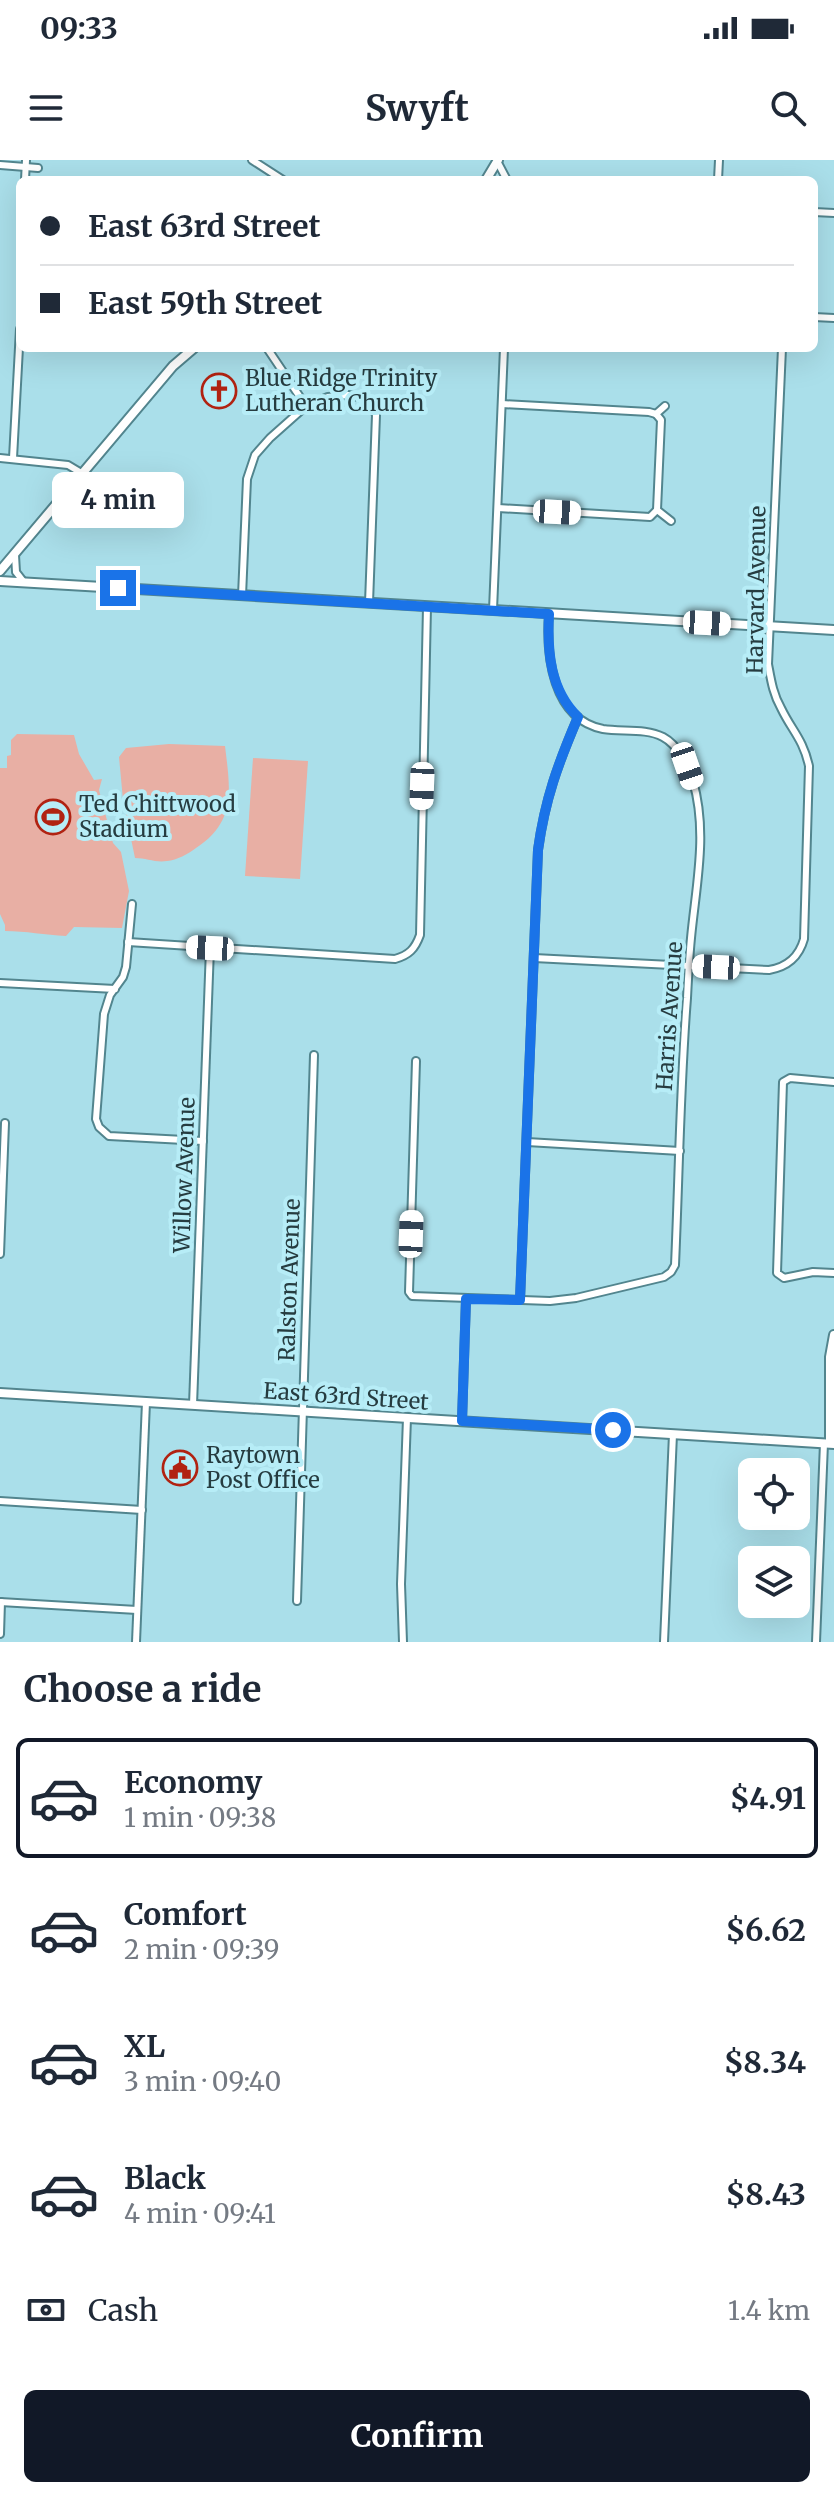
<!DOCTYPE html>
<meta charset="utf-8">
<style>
body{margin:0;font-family:Merriweather,serif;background:#f2f2f3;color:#1f2937;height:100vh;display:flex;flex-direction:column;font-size:30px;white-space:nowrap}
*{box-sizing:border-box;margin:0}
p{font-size:26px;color:#747a83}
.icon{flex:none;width:44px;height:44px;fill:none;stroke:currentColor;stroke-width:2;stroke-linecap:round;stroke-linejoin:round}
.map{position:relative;height:1482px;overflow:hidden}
.sheet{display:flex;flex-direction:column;background:#fff;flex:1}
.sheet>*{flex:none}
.top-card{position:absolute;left:16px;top:16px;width:802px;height:176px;border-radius:12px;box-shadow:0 8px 32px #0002;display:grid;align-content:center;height:176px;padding:0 24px;background:#fff}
.tools{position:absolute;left:738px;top:1298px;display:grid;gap:16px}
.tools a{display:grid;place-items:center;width:72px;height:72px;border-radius:12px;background:#fff;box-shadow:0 8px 32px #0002;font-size:40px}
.end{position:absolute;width:36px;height:36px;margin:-18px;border:10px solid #1a73e8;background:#fff;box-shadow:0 0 0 4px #fff}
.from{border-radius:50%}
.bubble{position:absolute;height:56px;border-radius:12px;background:#fff;box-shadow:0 8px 32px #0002;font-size:26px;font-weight:700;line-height:56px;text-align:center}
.car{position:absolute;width:24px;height:48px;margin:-24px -12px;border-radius:10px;box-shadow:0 0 6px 2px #0007;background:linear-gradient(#fff 24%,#345 0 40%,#fff 0 76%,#345 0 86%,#fff 0)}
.top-card b{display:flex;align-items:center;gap:28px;height:76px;font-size:30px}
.top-card b+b{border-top:2px solid #e0e1e3}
.top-card i{width:20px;height:20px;background:#1f2937}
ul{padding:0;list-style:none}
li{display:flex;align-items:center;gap:24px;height:120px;margin:0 16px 12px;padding:0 8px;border:4px solid transparent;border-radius:12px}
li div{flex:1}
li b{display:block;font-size:30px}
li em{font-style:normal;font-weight:700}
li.selected{border-color:#111827}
li>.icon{width:72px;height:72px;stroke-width:1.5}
h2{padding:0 24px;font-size:36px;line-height:96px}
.pay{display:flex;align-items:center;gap:20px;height:88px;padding:0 24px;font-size:30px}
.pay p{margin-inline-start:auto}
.cta{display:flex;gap:16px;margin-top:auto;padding:16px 24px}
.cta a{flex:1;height:92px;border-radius:12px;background:#111827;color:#fff;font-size:32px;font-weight:700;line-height:92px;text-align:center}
.status{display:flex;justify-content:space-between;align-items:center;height:56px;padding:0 40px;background:#fff;direction:ltr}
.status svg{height:22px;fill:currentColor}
header{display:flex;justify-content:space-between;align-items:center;height:104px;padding:0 24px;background:#fff;font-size:36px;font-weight:700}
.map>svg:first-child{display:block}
</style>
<div class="status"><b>09:33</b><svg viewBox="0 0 49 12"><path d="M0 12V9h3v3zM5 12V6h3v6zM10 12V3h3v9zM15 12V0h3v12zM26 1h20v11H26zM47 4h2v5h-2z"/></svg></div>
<header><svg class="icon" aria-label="menu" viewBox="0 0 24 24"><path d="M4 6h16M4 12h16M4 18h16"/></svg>Swyft<svg class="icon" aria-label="search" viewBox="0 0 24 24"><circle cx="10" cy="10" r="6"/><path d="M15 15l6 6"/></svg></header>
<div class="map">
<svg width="834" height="1482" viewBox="0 0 834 1482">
<rect width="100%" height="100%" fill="#aadfea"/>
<g fill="#e8afa4">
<path d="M17 574 74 575 79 594 94 620 102 619 99 630 113 683 121 692 129 731 122 768 74 767 66 776C45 775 26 771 5 771V765L0 754V608H7V596L11 595V580Z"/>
<path d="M169 584 225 586C230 628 237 662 196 688 188 694 177 700 167 701 156 703 146 698 135 698L123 640 119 597 126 588Z"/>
<polygon points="253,598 308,601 300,719 245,716"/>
</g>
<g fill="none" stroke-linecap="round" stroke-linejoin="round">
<g stroke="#52858e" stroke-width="10">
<g id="street">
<polyline points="252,0 283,20"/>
<polyline points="497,1 507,20"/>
<polyline points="0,5 38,8"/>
<polyline points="25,20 26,0"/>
<polyline points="718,20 719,0"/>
<polyline points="814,52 834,53"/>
<polyline points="814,157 834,158"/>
<polyline points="267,188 306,246"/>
<polyline points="502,244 649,252 656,254"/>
<polyline points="656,254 661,260 657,350 671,361"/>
<polyline points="656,254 665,246"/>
<polyline points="0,298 68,305 83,314"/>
<polyline points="13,298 20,169"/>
<polyline points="498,348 650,357 657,350"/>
<polyline points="15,395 16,412 23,421"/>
<polyline points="242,436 247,319 255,295 270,278 306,246 328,237 348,235 364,238 371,244 376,255 369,443"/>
<polyline points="493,450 504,188"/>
<polyline points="132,744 126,807 123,817 110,835 104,854 96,959 99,967 109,976 203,981"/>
<path d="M128 782 395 799C409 795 415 789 420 775L427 447"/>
<path d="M534 798 769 810C787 807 799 797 804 779L809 606C803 579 792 571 781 548 773 534 771 520 768 504L782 188"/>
<polyline points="0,823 115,829"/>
<path d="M416 901 409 1132 412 1136 550 1141 576 1138 664 1117 671 1112 675 1105C679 1016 680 927 687 838 688 818 689 798 691 778 696 725 708 673 693 621 688 605 678 585 663 577 646 568 622 572 603 569 552 559 546 495 549 454"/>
<polyline points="834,922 790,918 783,922 777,1113 784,1118 813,1112 834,1113"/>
<polyline points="527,982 680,991"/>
<polyline points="0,1094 5,963"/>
<path d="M520 1140 538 690C545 639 558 604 578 557"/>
<polyline points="193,1245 210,788"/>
<polyline points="462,1261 466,1139"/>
<polyline points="0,1341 142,1350"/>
<polyline points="297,1441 314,895"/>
<polyline points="0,1442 137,1450"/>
<polyline points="0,1474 1,1442"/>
<polyline points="136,1482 146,1242"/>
<polyline points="403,1482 401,1424 407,1258"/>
<polyline points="664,1482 673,1274"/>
<polyline points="816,1482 824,1283"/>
</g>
</g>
<g stroke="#52858e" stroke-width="12">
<g id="secondary">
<polyline points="486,20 498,0"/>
<polyline points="0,411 173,206 194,188"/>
<polyline points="0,421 834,470"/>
<polyline points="0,1233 834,1284"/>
<polyline points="830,1283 830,1197 834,1175"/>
</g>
</g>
<use href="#street" stroke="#fff" stroke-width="6"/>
<use href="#secondary" stroke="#fff" stroke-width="8"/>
</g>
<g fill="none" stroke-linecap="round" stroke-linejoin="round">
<path stroke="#1a73e8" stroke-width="10" d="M118 428 549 454C547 491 550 530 578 557 558 604 545 639 538 690L520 1140 466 1139 462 1261 613 1270"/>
</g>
<defs>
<g id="church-ring" transform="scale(1.8)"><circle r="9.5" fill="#b7edf7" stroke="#b12312" stroke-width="1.5"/><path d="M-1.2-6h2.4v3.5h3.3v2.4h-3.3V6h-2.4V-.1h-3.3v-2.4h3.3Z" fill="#b12312"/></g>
<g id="stadium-ring" transform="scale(1.8)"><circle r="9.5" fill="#b7edf7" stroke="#b12312" stroke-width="1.5"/><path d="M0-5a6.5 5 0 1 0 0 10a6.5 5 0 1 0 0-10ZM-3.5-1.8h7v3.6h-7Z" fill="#b12312"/></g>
<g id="civic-ring" transform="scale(1.8)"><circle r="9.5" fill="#b7edf7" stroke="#b12312" stroke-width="1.5"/><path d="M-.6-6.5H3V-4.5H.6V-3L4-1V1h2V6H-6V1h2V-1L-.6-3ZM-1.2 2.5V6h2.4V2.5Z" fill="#b12312"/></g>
</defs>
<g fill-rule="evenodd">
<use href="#church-ring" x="219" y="231"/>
<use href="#stadium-ring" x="53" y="657"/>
<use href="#civic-ring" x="180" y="1308"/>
</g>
<g text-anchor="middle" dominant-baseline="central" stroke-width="8" stroke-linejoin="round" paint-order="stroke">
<g font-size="22" fill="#263c40" stroke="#b7edf7" text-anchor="start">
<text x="245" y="218">Blue Ridge Trinity<tspan x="245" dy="25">Lutheran Church</tspan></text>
<text x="79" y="644">Ted Chittwood<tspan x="79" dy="25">Stadium</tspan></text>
<text x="206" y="1295">Raytown<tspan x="206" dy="25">Post Office</tspan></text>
</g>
<g font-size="22" fill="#263c40" stroke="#b7edf7">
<text transform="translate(756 430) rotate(-89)">Harvard Avenue</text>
<text transform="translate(669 856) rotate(-86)">Harris Avenue</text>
<text transform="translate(184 1015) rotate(-88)">Willow Avenue</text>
<text transform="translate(289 1120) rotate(-88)">Ralston Avenue</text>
<text transform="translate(346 1236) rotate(4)">East 63rd Street</text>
</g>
</g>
</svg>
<div class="tools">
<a><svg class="icon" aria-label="locate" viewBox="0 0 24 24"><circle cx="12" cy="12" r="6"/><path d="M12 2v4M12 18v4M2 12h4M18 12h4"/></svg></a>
<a><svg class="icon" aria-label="layers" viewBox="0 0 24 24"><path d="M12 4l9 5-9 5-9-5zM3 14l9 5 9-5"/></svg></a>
</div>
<i class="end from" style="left:613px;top:1270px"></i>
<i class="end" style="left:118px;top:428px"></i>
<div class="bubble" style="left:52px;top:312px;width:132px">4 min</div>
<i class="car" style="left:557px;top:352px;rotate:93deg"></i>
<i class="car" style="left:707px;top:463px;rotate:93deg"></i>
<i class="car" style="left:687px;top:606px;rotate:161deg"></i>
<i class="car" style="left:422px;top:626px;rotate:182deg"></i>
<i class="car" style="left:210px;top:788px;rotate:273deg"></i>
<i class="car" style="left:716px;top:807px;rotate:273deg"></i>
<i class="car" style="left:411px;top:1074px;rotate:2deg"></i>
<div class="top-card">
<b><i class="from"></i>East 63rd Street</b>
<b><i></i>East 59th Street</b>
</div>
</div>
<section class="sheet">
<h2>Choose a ride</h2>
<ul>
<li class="selected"><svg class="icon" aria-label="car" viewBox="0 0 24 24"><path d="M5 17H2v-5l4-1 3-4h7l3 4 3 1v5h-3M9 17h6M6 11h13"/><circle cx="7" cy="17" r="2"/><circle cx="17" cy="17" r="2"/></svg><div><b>Economy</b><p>1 min · 09:38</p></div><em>$4.91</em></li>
<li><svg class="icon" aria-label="car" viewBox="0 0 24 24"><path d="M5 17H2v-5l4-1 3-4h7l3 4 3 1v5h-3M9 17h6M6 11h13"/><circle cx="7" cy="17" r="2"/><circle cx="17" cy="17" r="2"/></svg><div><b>Comfort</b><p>2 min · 09:39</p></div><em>$6.62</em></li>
<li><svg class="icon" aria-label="car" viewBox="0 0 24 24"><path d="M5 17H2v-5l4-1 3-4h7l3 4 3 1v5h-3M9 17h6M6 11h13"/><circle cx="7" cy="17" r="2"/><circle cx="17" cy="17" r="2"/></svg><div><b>XL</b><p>3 min · 09:40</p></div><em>$8.34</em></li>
<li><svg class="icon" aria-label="car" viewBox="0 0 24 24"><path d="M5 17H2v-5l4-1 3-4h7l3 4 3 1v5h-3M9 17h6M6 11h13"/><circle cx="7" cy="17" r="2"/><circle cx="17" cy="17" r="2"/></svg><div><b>Black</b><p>4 min · 09:41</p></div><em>$8.43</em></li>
</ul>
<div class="pay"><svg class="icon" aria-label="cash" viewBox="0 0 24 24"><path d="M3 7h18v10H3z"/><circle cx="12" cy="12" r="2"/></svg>Cash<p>1.4 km</p></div>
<div class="cta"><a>Confirm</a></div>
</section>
